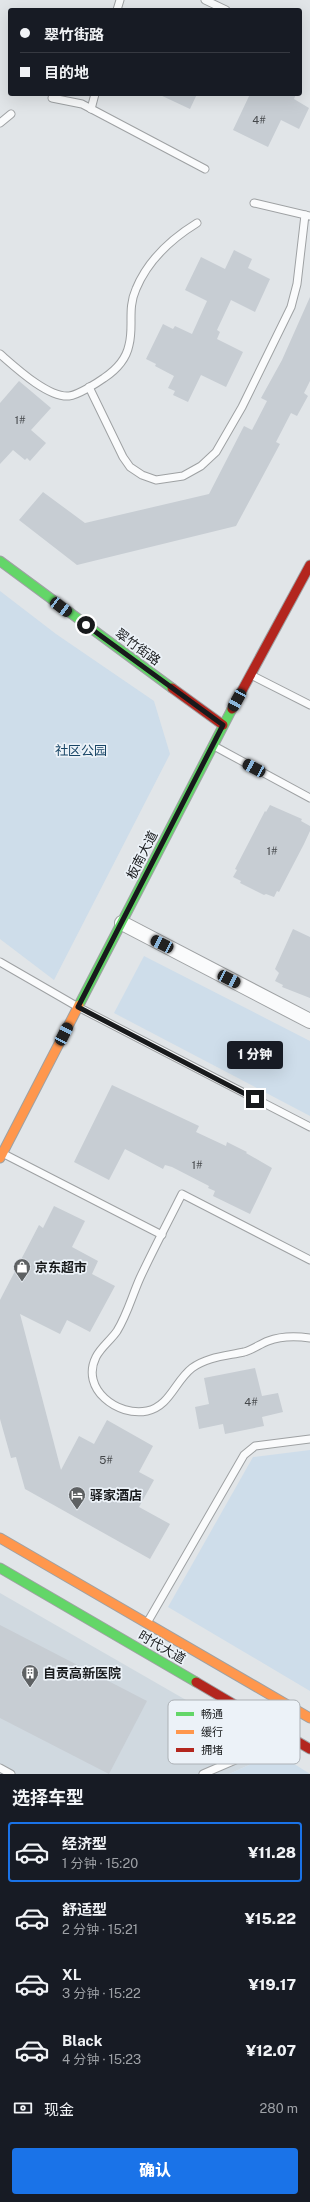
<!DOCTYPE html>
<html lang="zh">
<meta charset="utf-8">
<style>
body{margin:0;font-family:"Public Sans","Noto Sans SC",sans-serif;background:#242831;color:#f1f3f6;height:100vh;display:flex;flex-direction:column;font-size:15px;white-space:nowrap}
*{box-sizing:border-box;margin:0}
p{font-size:13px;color:#9ea1a6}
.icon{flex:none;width:22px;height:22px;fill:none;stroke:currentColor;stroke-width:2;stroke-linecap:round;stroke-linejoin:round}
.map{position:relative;height:1774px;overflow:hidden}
.sheet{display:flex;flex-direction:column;background:#171b24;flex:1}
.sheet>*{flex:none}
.hud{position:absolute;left:8px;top:8px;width:294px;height:88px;border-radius:4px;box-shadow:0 4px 16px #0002;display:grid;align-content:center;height:88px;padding:0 12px;background:#171b24}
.end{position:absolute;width:18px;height:18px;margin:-9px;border:5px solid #181a1c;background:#fff;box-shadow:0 0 0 2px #fff}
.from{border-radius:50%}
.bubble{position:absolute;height:28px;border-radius:4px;background:#171b24;box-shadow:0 4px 16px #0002;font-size:13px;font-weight:800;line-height:28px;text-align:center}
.car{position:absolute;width:12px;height:24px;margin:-12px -6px;border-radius:5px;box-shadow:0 0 3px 1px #0007;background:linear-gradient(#222 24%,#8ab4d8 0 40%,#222 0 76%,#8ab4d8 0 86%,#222 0)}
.hud b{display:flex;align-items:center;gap:14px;height:38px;font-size:15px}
.hud b+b{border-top:1px solid #363941}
.hud i{width:10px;height:10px;background:#f1f3f6}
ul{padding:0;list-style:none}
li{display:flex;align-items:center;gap:12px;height:60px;margin:0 8px 6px;padding:0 4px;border:2px solid transparent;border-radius:4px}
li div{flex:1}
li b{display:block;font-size:15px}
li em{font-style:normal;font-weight:800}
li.selected{border-color:#1a73e8}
li>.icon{width:36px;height:36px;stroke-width:1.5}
h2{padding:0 12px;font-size:18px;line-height:48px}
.pay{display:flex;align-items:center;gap:10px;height:44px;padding:0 12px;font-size:15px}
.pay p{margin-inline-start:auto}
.cta{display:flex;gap:8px;margin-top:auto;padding:8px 12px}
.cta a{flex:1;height:46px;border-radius:4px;background:#1a73e8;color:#fff;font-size:16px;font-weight:800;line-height:46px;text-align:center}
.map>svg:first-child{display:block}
</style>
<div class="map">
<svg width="310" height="1774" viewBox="0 0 310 1774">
<rect width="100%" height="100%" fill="#e1e5e8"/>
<polygon fill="#d0d9e0" points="0,1593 271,1749 249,1765 229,1774 0,1774"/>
<g fill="#ceddea">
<polygon points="0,591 56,634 154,701 170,754 54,980 0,939"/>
<polygon points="144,956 310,1041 310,1116 114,1013"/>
<polygon points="310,1450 310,1691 168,1607 253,1457"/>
<polygon points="271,1749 310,1774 229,1774 249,1765"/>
</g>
<g fill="#c7cdd3">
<polygon points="158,94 197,94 190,109"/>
<polygon points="250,94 296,94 294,99 309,108 299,129 281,120 268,147 233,130"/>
<polygon points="234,250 252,259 248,268 270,279 255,312 231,300 217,330 220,332 217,339 243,352 226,387 201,375 188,402 173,395 175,391 168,388 174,376 155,366 156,364 146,359 163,324 173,329 175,326 192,334 207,301 185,290 201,257 225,269"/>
<polygon points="310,297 310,381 304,393 308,396 297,416 291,413 276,442 280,444 236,526 77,565 19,520 43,492 85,523 209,494 244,426 252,430 267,401 261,398 282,360"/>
<polygon points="19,381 51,408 31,430 46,443 30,461 27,458 25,460 13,450 0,464 0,403"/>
<polygon points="270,805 302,819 301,821 310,826 310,831 304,844 279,892 277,891 274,897 266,894 264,895 240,883 241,881 233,877 237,870 235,869 265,811 266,812"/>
<polygon points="293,929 310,937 310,998 282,987 283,985 275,981 279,973 275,969"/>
<polygon points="112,1085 199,1126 196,1132 226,1146 227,1142 247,1152 246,1153 272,1168 250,1214 213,1196 215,1191 208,1188 209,1186 172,1167 165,1165 163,1169 125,1149 109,1180 74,1162"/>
<polygon points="54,1206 85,1221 72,1247 98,1261 92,1274 115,1286 90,1332 67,1320 60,1334 20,1314 61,1470 79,1436 94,1444 107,1420 153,1446 139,1472 154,1480 139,1507 170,1524 150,1559 25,1489 16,1457 11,1458 0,1419 0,1300 39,1225 43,1228"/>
<polygon points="255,1368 262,1396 278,1393 283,1412 262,1417 264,1426 225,1434 223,1424 199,1429 195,1407 209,1404 204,1378"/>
<polygon points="0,1625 147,1701 109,1774 0,1718"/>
</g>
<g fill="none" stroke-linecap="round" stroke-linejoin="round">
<g stroke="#9ea1a3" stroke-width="9">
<g id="lane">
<polyline points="205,0 226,10"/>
<polyline points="117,10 120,0"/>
<polyline points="52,98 82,104 205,169"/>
<polyline points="91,109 95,94"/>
<polyline points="0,123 11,114"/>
<polyline points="254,203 310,216"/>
<path d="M0 354C15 367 48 398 69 396 78 395 97 383 104 378 116 370 126 360 129 345 134 326 127 309 136 289 148 260 171 239 197 223"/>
<polyline points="89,387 123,457 130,467 142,475 156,480 183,476 201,466 216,452 242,407 291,307 297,284 305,215"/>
<polyline points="251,675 310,705"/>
<polyline points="214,746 310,798"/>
<polyline points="0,962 78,1007 310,1127"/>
<polyline points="4,1154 162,1235"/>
<path d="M310 1260 182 1194C168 1222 153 1250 140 1278 132 1296 127 1315 117 1331 111 1340 101 1347 96 1357 80 1389 118 1417 147 1411 170 1406 175 1381 192 1368 207 1357 226 1356 244 1352 252 1350 260 1344 268 1341 281 1336 296 1336 310 1338"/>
<polyline points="147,1623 244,1455 255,1446 310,1439"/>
<polyline points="0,1768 11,1774"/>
<polyline points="203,1774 240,1758 278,1732"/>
</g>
</g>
<g stroke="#9ea1a3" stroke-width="16">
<polyline id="street" points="122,923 310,1021"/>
</g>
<g stroke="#9ea1a3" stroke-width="11">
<g id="fast">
<polyline points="0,561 172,688"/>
<polyline points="79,1005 232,709"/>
<polyline points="0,1568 196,1682"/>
</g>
</g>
<g stroke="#9ea1a3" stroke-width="11">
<g id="slow">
<polyline points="0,1158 79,1005"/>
<polyline points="0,1538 310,1718"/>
</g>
</g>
<g stroke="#9ea1a3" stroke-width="11">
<g id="jam">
<polyline points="172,688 223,725"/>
<polyline points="232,709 310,565"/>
<polyline points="196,1682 310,1749"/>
</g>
</g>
<use href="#lane" stroke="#fafbfc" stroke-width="7"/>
<use href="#street" stroke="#fafbfc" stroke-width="14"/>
<use href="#fast" stroke="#63d668" stroke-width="9"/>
<use href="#slow" stroke="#ff974d" stroke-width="9"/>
<use href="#jam" stroke="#b3261e" stroke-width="9"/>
</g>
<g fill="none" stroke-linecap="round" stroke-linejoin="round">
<polyline stroke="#181a1c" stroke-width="5" points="86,625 223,725 78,1007 255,1099"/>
</g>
<defs>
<g id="shop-pin" transform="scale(0.9)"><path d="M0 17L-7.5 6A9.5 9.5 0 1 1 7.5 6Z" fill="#5e6163" stroke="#ecf2f8"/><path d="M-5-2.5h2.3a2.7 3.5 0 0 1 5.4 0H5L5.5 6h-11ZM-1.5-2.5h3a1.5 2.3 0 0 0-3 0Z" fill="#fff"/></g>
<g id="hotel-pin" transform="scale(0.9)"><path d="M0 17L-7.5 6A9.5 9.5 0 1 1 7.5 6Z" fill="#5e6163" stroke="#ecf2f8"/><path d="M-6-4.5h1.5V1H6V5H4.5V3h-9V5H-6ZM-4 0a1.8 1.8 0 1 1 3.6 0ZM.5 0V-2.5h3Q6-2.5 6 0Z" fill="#fff"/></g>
<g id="building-pin" transform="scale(0.9)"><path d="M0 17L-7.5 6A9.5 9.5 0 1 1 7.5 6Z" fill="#5e6163" stroke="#ecf2f8"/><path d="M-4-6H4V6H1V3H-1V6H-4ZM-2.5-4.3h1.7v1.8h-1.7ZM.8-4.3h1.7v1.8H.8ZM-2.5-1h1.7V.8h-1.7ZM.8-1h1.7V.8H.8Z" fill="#fff"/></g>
</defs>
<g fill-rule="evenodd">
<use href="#shop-pin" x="22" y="1267"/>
<use href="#hotel-pin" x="77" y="1495"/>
<use href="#building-pin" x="30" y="1673"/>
</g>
<g text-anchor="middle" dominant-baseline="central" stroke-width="3.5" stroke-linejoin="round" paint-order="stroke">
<g font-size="11" fill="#44474a">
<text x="259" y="120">4#</text>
<text x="20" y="420">1#</text>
<text x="272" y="851">1#</text>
<text x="197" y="1165">1#</text>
<text x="251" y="1402">4#</text>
<text x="106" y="1460">5#</text>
</g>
<g font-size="13" fill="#181a1c" stroke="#ecf2f8">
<text transform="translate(138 647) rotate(36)">翠竹街路</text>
<text transform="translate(142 855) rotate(-63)">板南大道</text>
<text transform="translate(162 1647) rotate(30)">时代大道</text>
</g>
<g font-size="13" fill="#174465" stroke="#ecf2f8">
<text x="81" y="750">社区公园</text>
</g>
<g font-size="13" font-weight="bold" fill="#181a1c" stroke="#ecf2f8" text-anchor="start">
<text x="35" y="1267">京东超市</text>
<text x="90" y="1495">驿家酒店</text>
<text x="43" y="1673">自贡高新医院</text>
</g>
</g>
<rect x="168" y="1700" width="132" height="64" rx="6" fill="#ecf2f8" stroke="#acb1b6" stroke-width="1"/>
<rect x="176" y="1712" width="18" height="4" fill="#63d668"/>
<rect x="176" y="1730" width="18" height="4" fill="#ff974d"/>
<rect x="176" y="1748" width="18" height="4" fill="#b3261e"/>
<g font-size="11" fill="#181a1c">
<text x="201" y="1718">畅通</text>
<text x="201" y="1736">缓行</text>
<text x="201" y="1754">拥堵</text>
</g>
</svg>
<i class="end from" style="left:86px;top:625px"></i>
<i class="end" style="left:255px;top:1099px"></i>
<div class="bubble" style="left:227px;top:1041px;width:56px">1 分钟</div>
<i class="car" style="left:61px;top:607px;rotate:127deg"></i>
<i class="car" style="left:237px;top:700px;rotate:209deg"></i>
<i class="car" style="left:254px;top:768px;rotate:298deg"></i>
<i class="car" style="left:162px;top:944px;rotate:297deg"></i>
<i class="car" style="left:229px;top:979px;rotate:117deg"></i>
<i class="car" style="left:64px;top:1034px;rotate:27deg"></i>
<div class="hud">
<b><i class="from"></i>翠竹街路</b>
<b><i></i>目的地</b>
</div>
</div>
<section class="sheet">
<h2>选择车型</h2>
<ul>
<li class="selected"><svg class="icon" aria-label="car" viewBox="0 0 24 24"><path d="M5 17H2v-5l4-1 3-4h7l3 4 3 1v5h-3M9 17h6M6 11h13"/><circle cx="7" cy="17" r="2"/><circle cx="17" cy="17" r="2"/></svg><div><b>经济型</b><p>1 分钟 · 15:20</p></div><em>¥11.28</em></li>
<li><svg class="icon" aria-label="car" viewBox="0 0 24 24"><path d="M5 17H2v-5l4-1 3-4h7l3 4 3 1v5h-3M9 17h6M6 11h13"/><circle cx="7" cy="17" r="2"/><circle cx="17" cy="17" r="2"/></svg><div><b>舒适型</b><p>2 分钟 · 15:21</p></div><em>¥15.22</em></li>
<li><svg class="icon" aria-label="car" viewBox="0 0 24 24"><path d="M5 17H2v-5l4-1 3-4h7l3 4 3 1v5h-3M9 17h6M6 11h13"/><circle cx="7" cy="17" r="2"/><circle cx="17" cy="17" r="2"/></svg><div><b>XL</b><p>3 分钟 · 15:22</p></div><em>¥19.17</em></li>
<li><svg class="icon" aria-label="car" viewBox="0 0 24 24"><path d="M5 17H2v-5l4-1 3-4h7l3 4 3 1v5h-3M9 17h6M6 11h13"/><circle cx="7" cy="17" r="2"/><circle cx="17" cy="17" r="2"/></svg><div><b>Black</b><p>4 分钟 · 15:23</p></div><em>¥12.07</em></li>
</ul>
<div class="pay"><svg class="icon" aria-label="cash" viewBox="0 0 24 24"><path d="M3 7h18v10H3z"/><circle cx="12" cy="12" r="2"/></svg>现金<p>280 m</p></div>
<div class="cta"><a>确认</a></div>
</section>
